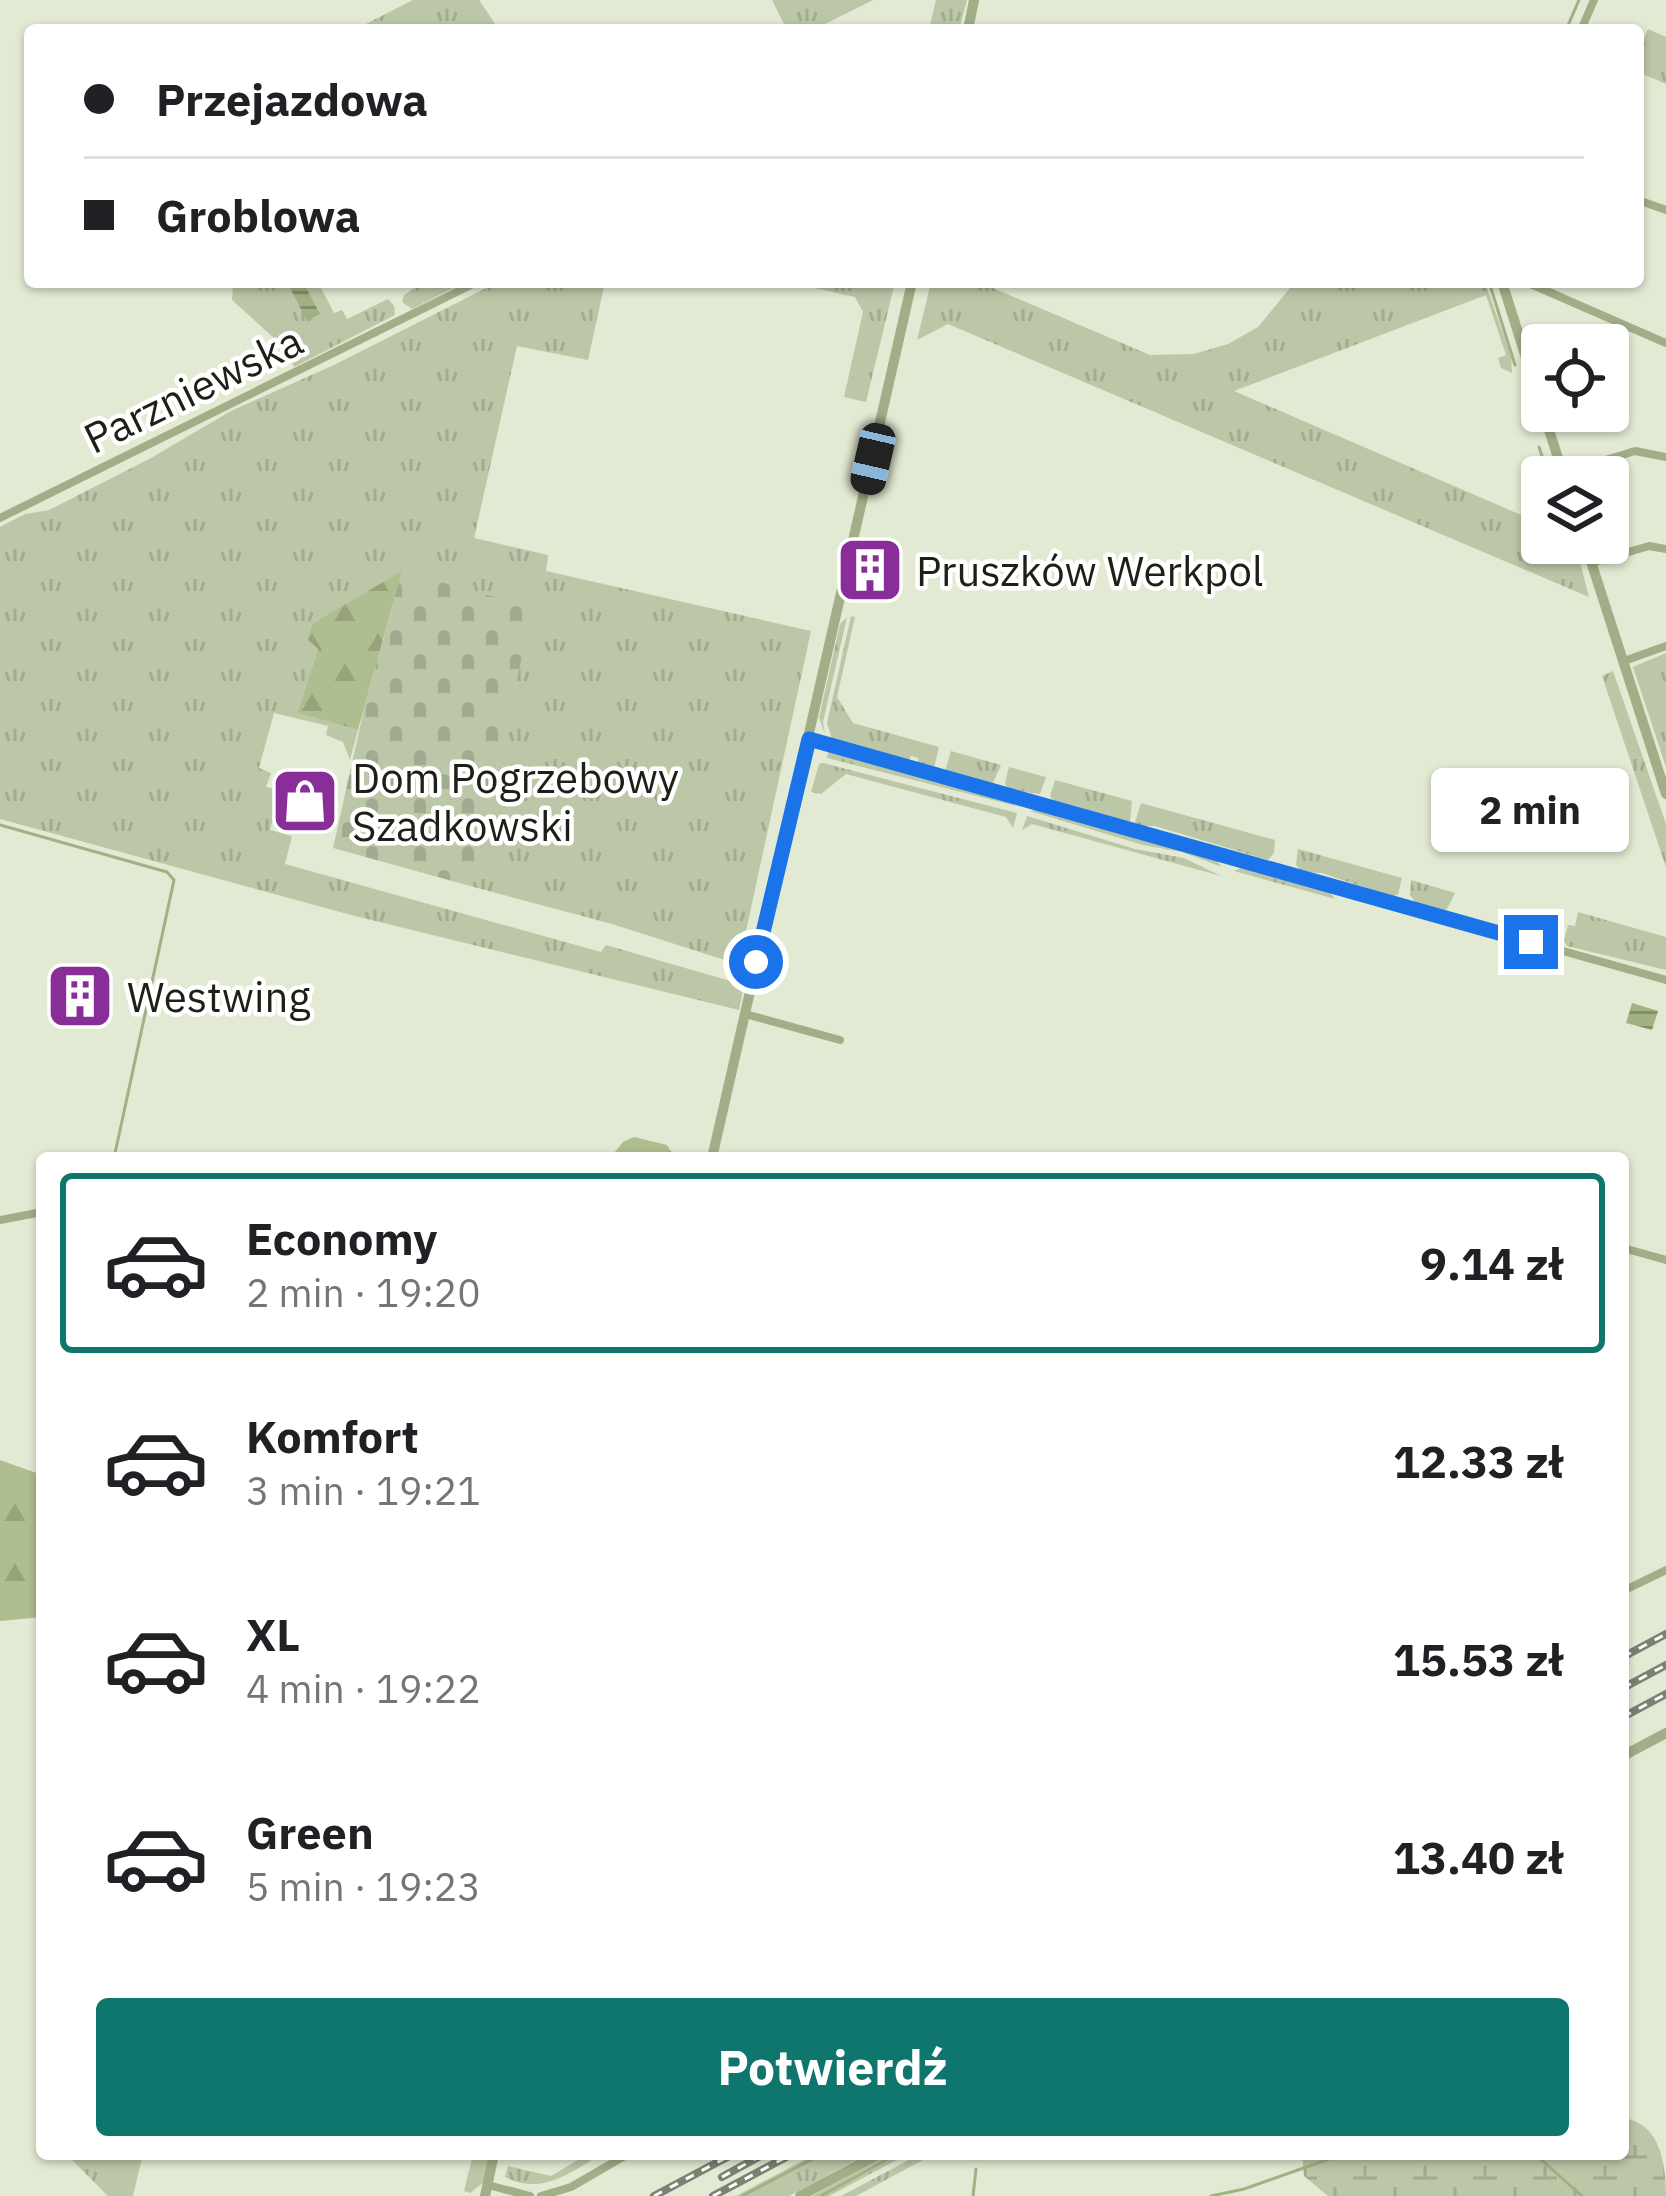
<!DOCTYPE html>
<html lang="pl">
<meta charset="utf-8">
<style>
body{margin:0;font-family:"IBM Plex Sans",sans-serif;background:#f2f2f2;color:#202124;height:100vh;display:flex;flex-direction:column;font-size:45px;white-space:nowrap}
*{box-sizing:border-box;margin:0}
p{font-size:39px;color:#757577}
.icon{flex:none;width:66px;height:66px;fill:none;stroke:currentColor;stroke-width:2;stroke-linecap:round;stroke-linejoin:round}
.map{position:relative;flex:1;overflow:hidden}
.sheet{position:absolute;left:36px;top:1152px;width:1593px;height:1008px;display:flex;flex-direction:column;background:#fff;border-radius:12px;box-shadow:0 3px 9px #0004}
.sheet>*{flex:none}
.banner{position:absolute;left:24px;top:24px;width:1620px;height:264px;border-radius:12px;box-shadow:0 3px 9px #0004;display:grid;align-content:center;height:264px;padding:0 60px;background:#fff}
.fabs{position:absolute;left:1521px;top:324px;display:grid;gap:24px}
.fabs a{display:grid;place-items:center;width:108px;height:108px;border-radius:12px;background:#fff;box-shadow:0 3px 9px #0004;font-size:60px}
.end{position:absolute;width:54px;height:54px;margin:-27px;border:15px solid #1a73e8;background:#fff;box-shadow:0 0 0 6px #fff}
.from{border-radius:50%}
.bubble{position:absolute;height:84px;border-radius:12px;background:#fff;box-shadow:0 3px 9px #0004;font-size:39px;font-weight:700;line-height:84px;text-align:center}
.car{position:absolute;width:36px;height:72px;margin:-36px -18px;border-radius:15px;box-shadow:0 0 9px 3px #0007;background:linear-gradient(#222 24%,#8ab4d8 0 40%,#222 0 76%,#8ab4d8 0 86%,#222 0)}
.banner b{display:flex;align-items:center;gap:42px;height:114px;font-size:45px}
.banner b+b{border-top:3px solid #e0e0e0}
.banner i{width:30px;height:30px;background:#202124}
ul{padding:21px 0 0;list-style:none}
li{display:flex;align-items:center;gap:36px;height:180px;margin:0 24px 18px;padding:0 36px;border:6px solid transparent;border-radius:12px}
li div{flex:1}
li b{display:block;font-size:45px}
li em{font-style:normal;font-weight:700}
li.current{border-color:#0f766e}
li>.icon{width:108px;height:108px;stroke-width:1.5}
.button{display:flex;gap:24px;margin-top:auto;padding:24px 60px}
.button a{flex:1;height:138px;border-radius:12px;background:#0f766e;color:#fff;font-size:48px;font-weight:700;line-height:138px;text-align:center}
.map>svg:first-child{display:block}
</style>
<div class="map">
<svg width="1666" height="2196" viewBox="0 0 1666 2196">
<defs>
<pattern id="grass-tufts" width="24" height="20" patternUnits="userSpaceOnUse" patternTransform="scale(3)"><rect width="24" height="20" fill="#bcc7a7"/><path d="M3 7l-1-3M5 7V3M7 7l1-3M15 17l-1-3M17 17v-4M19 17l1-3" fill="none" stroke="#a1ab8f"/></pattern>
<pattern id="forest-firs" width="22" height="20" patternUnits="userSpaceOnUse" patternTransform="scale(3)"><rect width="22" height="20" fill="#afbe8f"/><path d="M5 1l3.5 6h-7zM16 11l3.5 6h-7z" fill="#96a37b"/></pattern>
<pattern id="wetland-marsh" width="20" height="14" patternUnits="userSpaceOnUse" patternTransform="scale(3)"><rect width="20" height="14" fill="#bcc7a7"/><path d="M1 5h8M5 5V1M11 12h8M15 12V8" fill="none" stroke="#a1ab8f"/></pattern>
<pattern id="cemetery-stones" width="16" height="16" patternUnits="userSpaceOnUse" patternTransform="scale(3)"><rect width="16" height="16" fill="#bcc7a7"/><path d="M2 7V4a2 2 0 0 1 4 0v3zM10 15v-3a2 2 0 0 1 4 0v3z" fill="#a1ab8f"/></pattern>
<pattern id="water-rules" width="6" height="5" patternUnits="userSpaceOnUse" patternTransform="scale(3)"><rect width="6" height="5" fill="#a2b183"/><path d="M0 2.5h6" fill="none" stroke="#83906a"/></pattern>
</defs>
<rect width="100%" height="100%" fill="#e2ead3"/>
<g fill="url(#grass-tufts)">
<polygon points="413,0 479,0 498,28 354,30"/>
<polygon points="772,0 873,0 813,30 787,30"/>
<polygon points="936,0 967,0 959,30 929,30"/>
<polygon points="1648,29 1666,37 1666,84 1638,72 1638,53"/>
<polygon points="233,282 318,282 334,313 342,310 347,319 388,299 394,306 395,315 294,367 286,349 232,300"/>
<polygon points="424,282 465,282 412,309 402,302 404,295"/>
<polygon points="498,282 605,282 588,360 517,346 474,538 548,555 546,571 811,631 743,945 734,963 612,924 470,886 532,609 357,600 312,624 307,639 318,649 297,713 358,730 350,760 343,742 326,735 328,726 274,713 259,768 271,773 266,787 281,790 270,830 292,836 285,864 601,952 606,945 744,985 739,1010 351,915 0,819 0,527 25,514 49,510 151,458 231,411 336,364"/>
<polygon points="787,282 895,282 866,402 844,397 863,312 855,297"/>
<polygon points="931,282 979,282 1150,355 1194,354 1228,344 1258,327 1295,282 1485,282 1511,356 1512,373 1501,368 1498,358 1506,355 1486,295 1234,391 1542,524 1542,543 1575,543 1589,597 948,324 917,340"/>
<polygon points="851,616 855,617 837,697 853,723 939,747 934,768 918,764 918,758 911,756 909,761 832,739 827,723"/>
<polygon points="847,617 823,722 825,734 819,718 840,624"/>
<polygon points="1666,653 1666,767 1633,667"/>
<polygon points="1613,671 1666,824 1666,867 1602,676"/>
<polygon points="829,749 1009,800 1016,806 827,758"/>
<polygon points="951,751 1001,765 992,785 945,771"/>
<polygon points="823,763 1017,813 1013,828 1006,817 846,774 821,794 811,792 819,764"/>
<polygon points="1009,767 1046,777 1040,794 1008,789 1005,783"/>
<path d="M1055 780 1132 801 1130 821C1106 821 1082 803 1055 803L1050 796Z"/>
<polygon points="1141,803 1275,840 1274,853 1268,860 1155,826 1138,826 1135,822"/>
<polygon points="1040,809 1214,858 1222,867 1182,852 1143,845 1030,811"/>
<polygon points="1027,816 1135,849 1184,858 1221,876 1032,824 1022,830"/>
<polygon points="1298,849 1402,878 1398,894 1392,897 1322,873 1302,872 1296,865"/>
<polygon points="1243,867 1328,890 1335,899 1234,871"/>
<polygon points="1411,880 1455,893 1447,909 1441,911 1417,904 1410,895"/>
<polygon points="1578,912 1666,937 1666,970 1567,946 1564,941 1568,925 1575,926"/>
<polygon points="66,2154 143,2154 133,2196 108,2196"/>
<polygon points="473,2154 490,2154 484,2182 470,2193 464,2191"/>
<path d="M588 2154H601C571 2173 540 2196 505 2177L508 2166 551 2176Z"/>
<polygon points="815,2154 867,2154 789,2196 736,2196"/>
<polygon points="888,2154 908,2154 829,2196 812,2196"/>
<polygon points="920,2154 934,2154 856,2196 841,2196"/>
</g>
<g fill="url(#forest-firs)">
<polygon points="402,571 358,730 297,713 318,649 307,639 312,624"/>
<polygon points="634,1137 667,1145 675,1158 610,1158 623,1142"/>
<polygon points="0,1460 42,1475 42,1617 0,1621"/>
</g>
<path fill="url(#wetland-marsh)" d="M1623 2118C1661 2123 1666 2165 1666 2196H1328L1304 2176 1302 2154H1623Z"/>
<polygon fill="url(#cemetery-stones)" points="402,571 533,608 470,886 333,848 364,709"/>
<g fill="url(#water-rules)">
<polygon points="287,282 303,282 320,314 307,321"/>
<polygon points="1632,1003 1658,1011 1652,1030 1626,1023"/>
</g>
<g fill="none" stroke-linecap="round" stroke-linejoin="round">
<g stroke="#a2b183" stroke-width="3">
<polyline points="1566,30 1579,0"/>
<polyline points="1489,282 1515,365"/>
<polyline points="1539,447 1549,477"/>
<polyline points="0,825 167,872 174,880 114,1158"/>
<polyline points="1535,2154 1582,2196"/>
<polyline points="742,2196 822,2154"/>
<polyline points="821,2196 886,2160"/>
<polyline points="973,2196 976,2169"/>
<polyline points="1211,2196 1244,2189 1343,2154"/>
</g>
<g stroke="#a1ae87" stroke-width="8">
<polyline points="1581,30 1594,0"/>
<polyline points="1638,200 1666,210"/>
<polyline points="1526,282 1666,343"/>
<polyline points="1563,473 1635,451 1666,457"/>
<polyline points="0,518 477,282"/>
<polyline points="1591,563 1649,546 1666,549"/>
<polyline points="1624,661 1666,646"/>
<polyline points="809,739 1666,980"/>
<polyline points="745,1014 840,1040"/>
<polyline points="0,1220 42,1212"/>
<polyline points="1623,1248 1666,1260"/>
<polyline points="1623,1591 1666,1570"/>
<polyline points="488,2185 530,2196"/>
<polyline points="541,2196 571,2187 628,2154"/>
</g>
<g stroke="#a1ae87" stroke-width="10">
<polyline points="968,30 974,0"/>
<polyline points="1502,282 1542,408"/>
<polyline points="1543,411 1564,477"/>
<polyline points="1585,543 1666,794"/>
<polyline points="712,1158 912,282"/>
<polyline points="1623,1756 1666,1733"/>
<polyline points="485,2196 494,2154"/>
<polyline points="800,2196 879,2154"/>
</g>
<g stroke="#7c8172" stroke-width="8">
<g id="rail">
<polyline points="1623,1657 1666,1634"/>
<polyline points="1623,1688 1666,1665"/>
<polyline points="1623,1717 1666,1694"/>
<polyline points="722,2177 764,2154"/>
<polyline points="654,2196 733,2154"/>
<polyline points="713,2196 792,2154"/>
</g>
</g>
<use href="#rail" stroke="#fff" stroke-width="3" stroke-dasharray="9" stroke-linecap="butt"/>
</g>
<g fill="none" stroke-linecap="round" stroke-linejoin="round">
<polyline stroke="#1a73e8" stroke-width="15" points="756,962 809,739 1531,942"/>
</g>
<defs>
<g id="building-square" transform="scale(3.45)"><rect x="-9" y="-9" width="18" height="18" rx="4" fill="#892e99" stroke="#fff"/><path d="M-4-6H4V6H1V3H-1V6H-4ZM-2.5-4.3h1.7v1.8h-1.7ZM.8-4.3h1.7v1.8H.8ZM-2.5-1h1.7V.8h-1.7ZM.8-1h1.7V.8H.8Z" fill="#fff"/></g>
<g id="shop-square" transform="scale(3.45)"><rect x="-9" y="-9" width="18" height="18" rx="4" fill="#892e99" stroke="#fff"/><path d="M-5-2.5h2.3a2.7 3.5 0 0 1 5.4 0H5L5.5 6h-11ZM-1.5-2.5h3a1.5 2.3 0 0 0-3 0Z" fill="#fff"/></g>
</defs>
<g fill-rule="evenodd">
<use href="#building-square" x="870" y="570"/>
<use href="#shop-square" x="305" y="801"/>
<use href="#building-square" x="80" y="996"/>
</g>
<g text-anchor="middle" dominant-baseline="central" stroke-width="9" stroke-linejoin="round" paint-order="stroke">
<g font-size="42" fill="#1e2018" stroke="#fff">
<text transform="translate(193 389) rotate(-26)">Parzniewska</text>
</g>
<g font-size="42" fill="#1e2018" stroke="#fff" text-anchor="start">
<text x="916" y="570">Pruszków Werkpol</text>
<text x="352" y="777">Dom Pogrzebowy<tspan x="352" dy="48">Szadkowski</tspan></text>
<text x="127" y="996">Westwing</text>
</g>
</g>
</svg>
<div class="fabs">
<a><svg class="icon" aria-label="locate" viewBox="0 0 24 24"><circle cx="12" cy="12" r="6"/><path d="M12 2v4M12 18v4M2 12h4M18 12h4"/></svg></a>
<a><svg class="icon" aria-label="layers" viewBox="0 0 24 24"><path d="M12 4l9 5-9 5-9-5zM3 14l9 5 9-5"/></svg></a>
</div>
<i class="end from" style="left:756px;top:962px"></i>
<i class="end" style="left:1531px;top:942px"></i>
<div class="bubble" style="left:1431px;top:768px;width:198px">2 min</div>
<i class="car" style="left:873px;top:459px;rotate:193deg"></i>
<div class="banner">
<b><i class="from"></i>Przejazdowa</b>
<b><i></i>Groblowa</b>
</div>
<section class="sheet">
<ul>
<li class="current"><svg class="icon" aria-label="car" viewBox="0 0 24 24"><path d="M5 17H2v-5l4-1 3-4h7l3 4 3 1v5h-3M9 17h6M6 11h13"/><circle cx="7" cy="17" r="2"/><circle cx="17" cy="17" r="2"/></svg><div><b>Economy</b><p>2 min · 19:20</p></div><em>9.14 zł</em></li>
<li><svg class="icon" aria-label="car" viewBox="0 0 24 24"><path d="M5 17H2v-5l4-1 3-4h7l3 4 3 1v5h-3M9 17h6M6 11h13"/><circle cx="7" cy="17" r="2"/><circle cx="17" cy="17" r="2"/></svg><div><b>Komfort</b><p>3 min · 19:21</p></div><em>12.33 zł</em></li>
<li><svg class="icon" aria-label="car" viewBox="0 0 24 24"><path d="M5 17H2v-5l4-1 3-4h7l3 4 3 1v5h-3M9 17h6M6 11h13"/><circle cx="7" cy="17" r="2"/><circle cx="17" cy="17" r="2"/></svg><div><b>XL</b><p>4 min · 19:22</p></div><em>15.53 zł</em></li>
<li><svg class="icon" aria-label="car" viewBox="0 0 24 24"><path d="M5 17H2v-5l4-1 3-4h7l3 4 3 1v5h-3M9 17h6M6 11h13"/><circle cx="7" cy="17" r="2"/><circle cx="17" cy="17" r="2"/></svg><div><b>Green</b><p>5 min · 19:23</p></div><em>13.40 zł</em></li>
</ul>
<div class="button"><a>Potwierdź</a></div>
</section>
</div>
